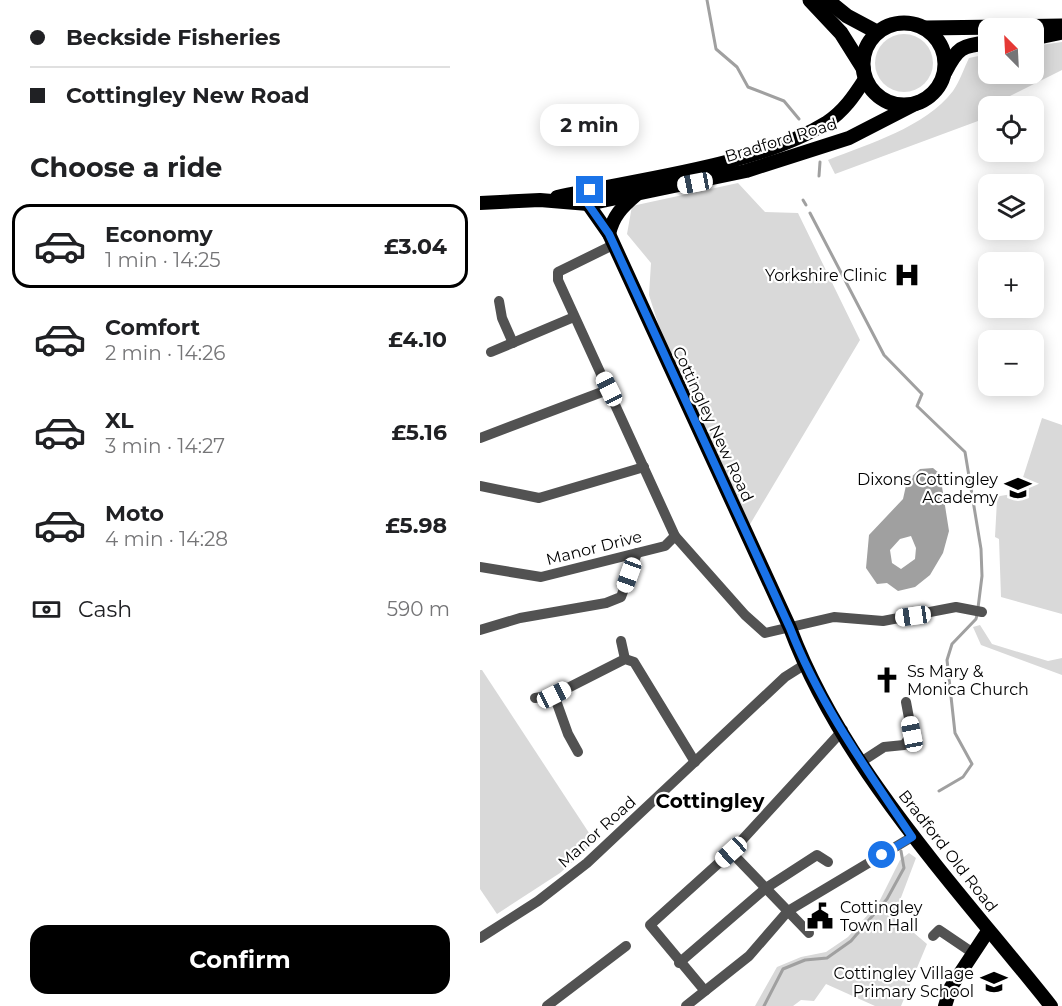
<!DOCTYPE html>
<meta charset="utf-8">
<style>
body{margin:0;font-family:Montserrat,sans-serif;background:#f6f6f6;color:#202124;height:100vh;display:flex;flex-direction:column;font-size:22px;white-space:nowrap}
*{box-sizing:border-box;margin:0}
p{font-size:20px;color:#757577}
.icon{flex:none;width:33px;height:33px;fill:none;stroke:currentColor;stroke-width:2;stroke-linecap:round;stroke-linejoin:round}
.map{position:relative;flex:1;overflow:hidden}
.sheet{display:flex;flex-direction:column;background:#fff;width:480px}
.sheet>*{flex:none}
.hud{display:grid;align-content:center;height:132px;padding:0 30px;background:#fff}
.needle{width:39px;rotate:336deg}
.controls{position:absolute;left:498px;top:18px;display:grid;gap:12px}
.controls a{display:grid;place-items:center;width:66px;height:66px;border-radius:12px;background:#fff;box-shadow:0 3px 15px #0003;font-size:30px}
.end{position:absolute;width:27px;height:27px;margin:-14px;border:8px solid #1a73e8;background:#fff;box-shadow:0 0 0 3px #fff}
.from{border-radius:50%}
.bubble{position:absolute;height:42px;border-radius:18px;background:#fff;box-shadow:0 3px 15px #0003;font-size:20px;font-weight:700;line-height:42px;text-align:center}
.car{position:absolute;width:18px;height:36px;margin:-18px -9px;border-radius:8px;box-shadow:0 0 4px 2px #0007;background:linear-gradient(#fff 24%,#345 0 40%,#fff 0 76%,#345 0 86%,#fff 0)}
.hud b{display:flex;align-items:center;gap:21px;height:57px;font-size:22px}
.hud b+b{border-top:2px solid #e0e0e0}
.hud i{width:15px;height:15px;background:#202124}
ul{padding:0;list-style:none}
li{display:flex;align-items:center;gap:18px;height:84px;margin:0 12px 9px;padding:0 18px;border:3px solid transparent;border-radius:18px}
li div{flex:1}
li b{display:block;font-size:22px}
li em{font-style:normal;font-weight:700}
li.selected{border-color:#000}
li>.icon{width:54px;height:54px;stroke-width:1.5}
h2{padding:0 30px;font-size:27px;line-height:72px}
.pay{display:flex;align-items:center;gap:15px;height:66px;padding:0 30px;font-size:22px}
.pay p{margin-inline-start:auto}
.action{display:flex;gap:12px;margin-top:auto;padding:12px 30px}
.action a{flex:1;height:69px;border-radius:18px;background:#000;color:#fff;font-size:24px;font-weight:700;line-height:69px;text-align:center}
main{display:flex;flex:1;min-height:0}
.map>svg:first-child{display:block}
</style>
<main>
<section class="sheet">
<div class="hud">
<b><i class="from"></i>Beckside Fisheries</b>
<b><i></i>Cottingley New Road</b>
</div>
<h2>Choose a ride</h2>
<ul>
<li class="selected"><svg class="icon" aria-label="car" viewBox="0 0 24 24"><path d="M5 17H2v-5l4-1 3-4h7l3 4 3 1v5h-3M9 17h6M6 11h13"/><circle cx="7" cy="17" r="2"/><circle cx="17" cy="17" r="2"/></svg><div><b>Economy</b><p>1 min · 14:25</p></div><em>£3.04</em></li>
<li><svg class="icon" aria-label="car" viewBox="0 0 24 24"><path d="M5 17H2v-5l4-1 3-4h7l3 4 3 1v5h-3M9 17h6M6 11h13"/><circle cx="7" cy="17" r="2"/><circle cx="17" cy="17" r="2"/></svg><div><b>Comfort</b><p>2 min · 14:26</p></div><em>£4.10</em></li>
<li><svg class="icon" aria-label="car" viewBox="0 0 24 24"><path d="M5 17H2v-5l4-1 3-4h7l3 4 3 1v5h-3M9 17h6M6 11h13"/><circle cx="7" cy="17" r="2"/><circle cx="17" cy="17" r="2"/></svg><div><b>XL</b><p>3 min · 14:27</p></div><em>£5.16</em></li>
<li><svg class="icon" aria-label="car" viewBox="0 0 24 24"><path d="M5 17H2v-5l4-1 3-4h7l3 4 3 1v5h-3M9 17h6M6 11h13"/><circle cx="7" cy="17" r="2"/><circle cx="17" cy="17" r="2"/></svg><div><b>Moto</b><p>4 min · 14:28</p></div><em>£5.98</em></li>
</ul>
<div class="pay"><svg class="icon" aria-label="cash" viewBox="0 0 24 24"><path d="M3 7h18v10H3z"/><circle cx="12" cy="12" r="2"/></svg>Cash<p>590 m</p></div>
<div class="action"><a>Confirm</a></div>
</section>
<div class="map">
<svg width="582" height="1006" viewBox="0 0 582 1006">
<rect width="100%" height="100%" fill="#fff"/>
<g fill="#d9d9d9">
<circle cx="424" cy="63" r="29"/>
<path d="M582 42V70L522 100 514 106H508V112L498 121 355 174 348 160C390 143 444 128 473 91 480 81 484 68 489 58L508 54V74H554V46Z"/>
<polygon points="258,183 285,212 318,213 380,340 269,526 181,333 169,295 171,263 147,234 152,206"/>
<polygon points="562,418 582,425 582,614 521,597 519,539 515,537 517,500 514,497 538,493"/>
<polygon points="500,625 512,644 568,661 582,658 582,675 501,645 493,627"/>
<polygon points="0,670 2,670 115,842 80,873 17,914 0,889"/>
<polygon points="429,853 436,858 414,916 447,944 421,1006 395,1006 346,984 334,1001 321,1000 313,1006 275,1006 297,967 321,957 346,952 368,937 399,902 420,860"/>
</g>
<path fill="#a0a0a0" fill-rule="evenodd" d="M453 468 460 474 469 531 463 553 450 575 435 587 418 591 407 583 397 584 386 568 389 535 423 499 427 481 440 469ZM431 536 436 548 435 559 421 569 412 563 410 550 420 539Z"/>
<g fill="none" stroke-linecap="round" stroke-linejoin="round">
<g stroke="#a0a0a0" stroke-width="3">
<polyline points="227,0 236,49 257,67 268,87 304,101 319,119"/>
<polyline points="339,176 340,162"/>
<polyline points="323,200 326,205"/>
<polyline points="330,213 404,355 442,394 437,406 485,452 501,549 502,576 498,608"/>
<polyline points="459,791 483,777 492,764 475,733 467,660 472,644 496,619 497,615"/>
<polyline points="284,1006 303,969 325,960 347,958 371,941 407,899 424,868 421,851"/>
</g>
<g stroke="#525252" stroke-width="10">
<polyline points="133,245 78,272 78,280 195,536 265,615 285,633 354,617 403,621 476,607 502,612"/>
<polyline points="19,301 22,318 33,343"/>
<polyline points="11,352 94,317"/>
<polyline points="0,438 130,389"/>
<polyline points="0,486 59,498 164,467"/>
<polyline points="0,567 61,577 185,546 195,536"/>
<polyline points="0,630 40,618 126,603 141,597 157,553"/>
<polyline points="141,641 145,659"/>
<polyline points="55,698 74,695"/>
<polyline points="98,752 88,734 74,695 145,659 154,662 215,762"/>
<polyline points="381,762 404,747 424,745 432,734 426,702"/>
<polyline points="251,852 329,933"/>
<polyline points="453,936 459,930 493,953"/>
<polyline points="0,938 58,901 107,863 305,677 324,665"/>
<polyline points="199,963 286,888 337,855 348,862"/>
<polyline points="225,991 170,925 251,852 363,730"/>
<polyline points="67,1006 146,946"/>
<polyline points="206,1006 269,956 308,911 432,837"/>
</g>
<g stroke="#000" stroke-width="14">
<path d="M110 190 108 204 129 234 310 628C363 769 479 890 571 1006"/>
<path d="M77 197C158 179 277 166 346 123 364 111 374 96 385 79"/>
<polyline points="0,203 60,200 108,204 266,171 369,138 439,102"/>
<path d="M129 234C133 216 142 207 156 195"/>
<polyline points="465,1006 471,987 508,931"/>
</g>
<g stroke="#000" stroke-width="15">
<polyline points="330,0 361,33 383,68"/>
<polyline points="347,0 367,16 397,32"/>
<circle cx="424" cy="64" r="41"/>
<polyline points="446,28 582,26"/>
<polyline points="554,38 582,32"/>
<path d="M465 72C477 48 482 45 508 43"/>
</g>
</g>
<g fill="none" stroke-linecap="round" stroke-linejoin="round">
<path stroke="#1a73e8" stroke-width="8" d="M110 190 108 204 129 234 310 628C339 703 387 770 432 837L402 855"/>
</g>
<defs>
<g id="hospital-bare" transform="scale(2.07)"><path d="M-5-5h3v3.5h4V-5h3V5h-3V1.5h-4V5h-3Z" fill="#000" stroke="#fff" stroke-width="2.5" paint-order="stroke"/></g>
<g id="school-bare" transform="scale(2.07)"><path d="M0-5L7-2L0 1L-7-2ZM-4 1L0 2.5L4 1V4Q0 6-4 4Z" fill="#000" stroke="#fff" stroke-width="2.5" paint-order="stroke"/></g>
<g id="church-bare" transform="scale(2.07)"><path d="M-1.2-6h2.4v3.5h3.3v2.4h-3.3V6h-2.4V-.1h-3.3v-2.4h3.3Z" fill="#000" stroke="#fff" stroke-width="2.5" paint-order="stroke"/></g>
<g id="civic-bare" transform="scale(2.07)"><path d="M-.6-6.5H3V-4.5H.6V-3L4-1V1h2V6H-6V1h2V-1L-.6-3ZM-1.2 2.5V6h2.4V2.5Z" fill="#000" stroke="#fff" stroke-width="2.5" paint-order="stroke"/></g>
</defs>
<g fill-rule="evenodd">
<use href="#hospital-bare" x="427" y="275"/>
<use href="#school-bare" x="538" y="488"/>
<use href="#church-bare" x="407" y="680"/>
<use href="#civic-bare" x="340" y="916"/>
<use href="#school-bare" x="514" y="982"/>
</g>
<g text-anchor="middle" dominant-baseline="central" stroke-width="4.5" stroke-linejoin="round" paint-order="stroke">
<g font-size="16" fill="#000" stroke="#fff">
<text transform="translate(301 140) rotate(-17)">Bradford Road</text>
<text transform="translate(233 424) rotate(65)">Cottingley New Road</text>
<text transform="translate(114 548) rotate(-14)">Manor Drive</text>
<text transform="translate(117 832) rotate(-42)">Manor Road</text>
<text transform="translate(468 851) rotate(52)">Bradford Old Road</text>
</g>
<g font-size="16" fill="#000" stroke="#fff" text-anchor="end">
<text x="407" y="275">Yorkshire Clinic</text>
<text x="518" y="479">Dixons Cottingley<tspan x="518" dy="18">Academy</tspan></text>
<text x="427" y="671" text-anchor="start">Ss Mary &amp;<tspan x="427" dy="18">Monica Church</tspan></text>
<text x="360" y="907" text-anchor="start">Cottingley<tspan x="360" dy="18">Town Hall</tspan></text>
<text x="494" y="973">Cottingley Village<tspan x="494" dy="18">Primary School</tspan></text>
</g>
<g font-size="20" font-weight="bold" fill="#000" stroke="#fff">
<text x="230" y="801">Cottingley</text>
</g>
</g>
</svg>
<div class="controls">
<a><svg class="needle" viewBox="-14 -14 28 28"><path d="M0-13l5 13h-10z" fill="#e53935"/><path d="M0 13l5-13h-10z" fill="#757577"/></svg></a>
<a><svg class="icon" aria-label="locate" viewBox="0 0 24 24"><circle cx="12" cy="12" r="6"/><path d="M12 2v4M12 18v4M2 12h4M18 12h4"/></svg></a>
<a><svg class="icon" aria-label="layers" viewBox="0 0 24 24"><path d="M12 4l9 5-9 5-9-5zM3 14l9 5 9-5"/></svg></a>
<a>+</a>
<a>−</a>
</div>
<i class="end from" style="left:402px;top:855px"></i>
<i class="end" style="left:110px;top:190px"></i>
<div class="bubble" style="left:60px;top:104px;width:99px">2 min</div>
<i class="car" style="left:215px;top:183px;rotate:259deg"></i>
<i class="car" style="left:129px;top:389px;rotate:334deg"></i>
<i class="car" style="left:149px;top:575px;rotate:200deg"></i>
<i class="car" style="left:433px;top:616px;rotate:262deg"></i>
<i class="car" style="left:74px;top:695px;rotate:63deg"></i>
<i class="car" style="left:432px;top:734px;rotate:349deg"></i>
<i class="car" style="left:251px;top:852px;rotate:228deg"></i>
</div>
</main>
